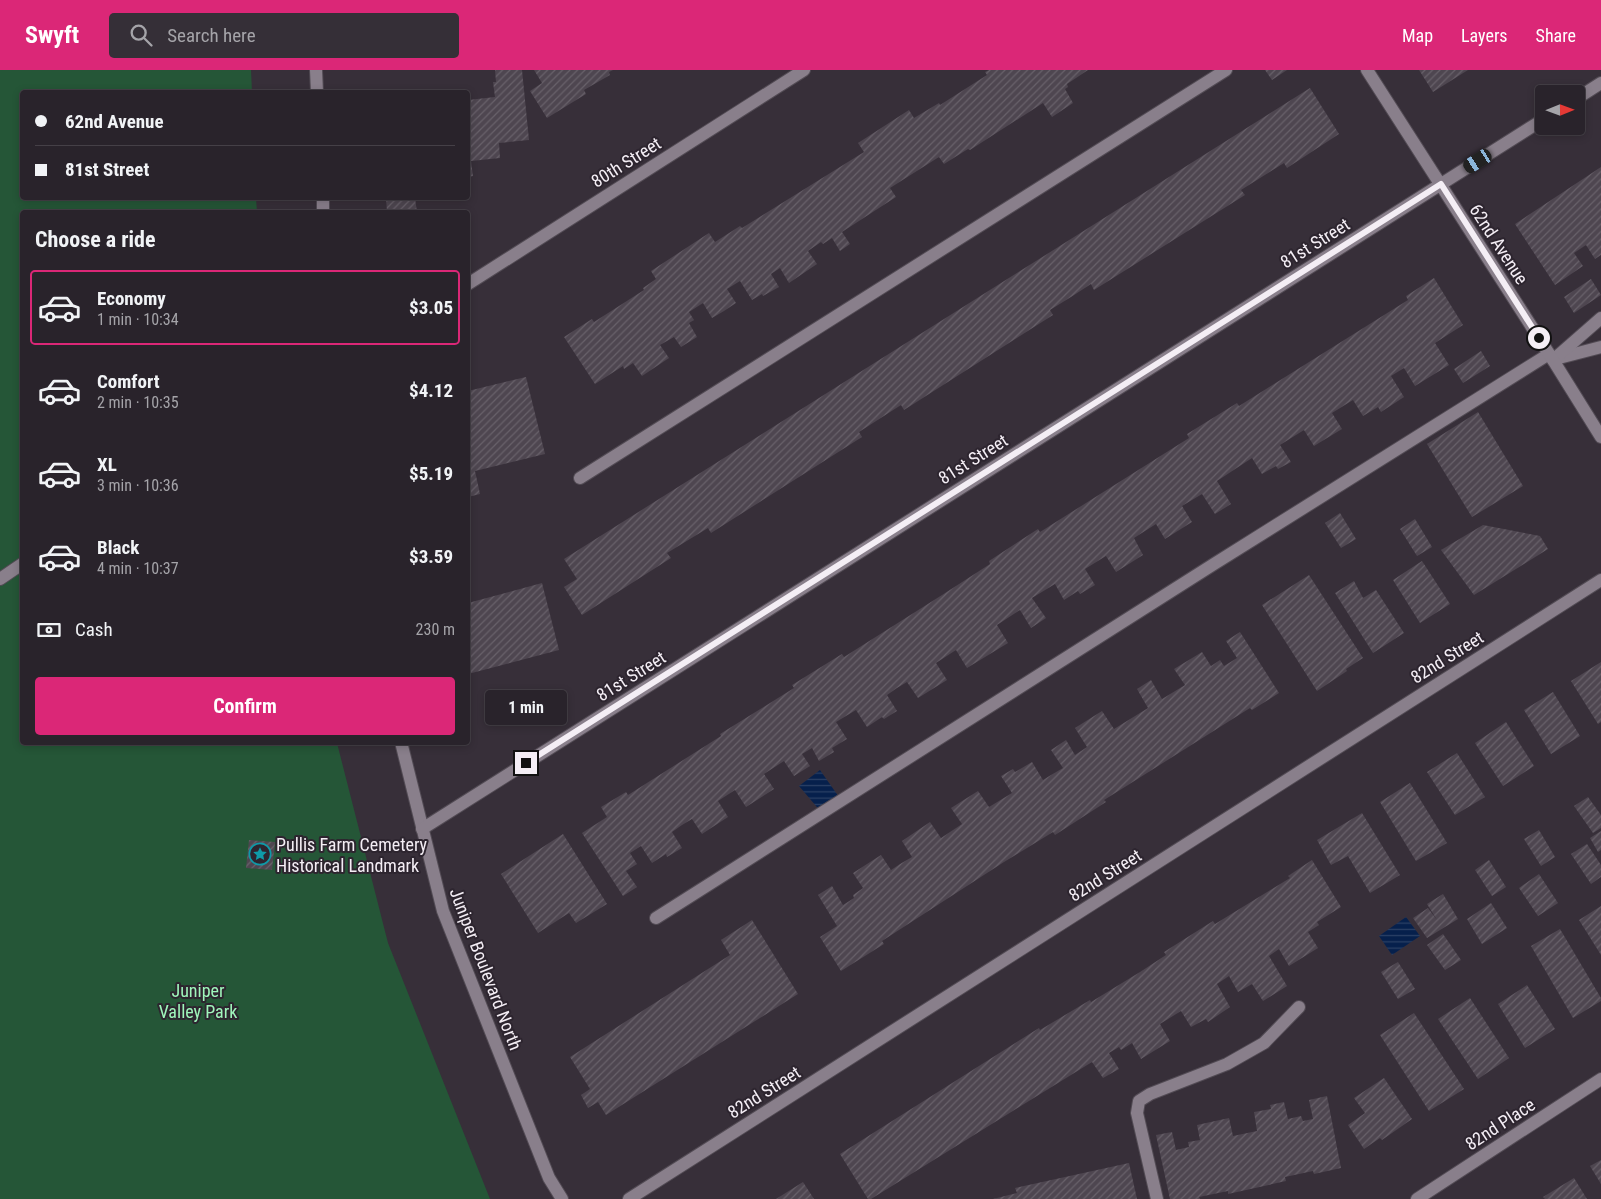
<!DOCTYPE html>
<meta charset="utf-8">
<style>
body{margin:0;font-family:"Roboto Condensed",sans-serif;background:#352f37;color:#f1f3f6;height:100vh;display:flex;flex-direction:column;font-size:19px;white-space:nowrap}
*{box-sizing:border-box;margin:0}
p{font-size:16px;color:#a5a4a9}
.icon{flex:none;width:28px;height:28px;fill:none;stroke:currentColor;stroke-width:2;stroke-linecap:round;stroke-linejoin:round}
.map{position:relative;flex:1;overflow:hidden}
.side{position:absolute;left:20px;top:140px;width:450px;height:535px;display:flex;flex-direction:column;background:#29232b;border-radius:5px;box-shadow:0 2px 8px #0003,0 0 0 1px #454047}
.side>*{flex:none}
.guide{position:absolute;left:20px;top:20px;width:450px;height:110px;border-radius:5px;box-shadow:0 2px 8px #0003,0 0 0 1px #454047;display:grid;align-content:center;height:110px;padding:0 15px;background:#29232b}
.needle{width:32px;rotate:89deg}
.fabs{position:absolute;left:1535px;top:15px;display:grid;gap:10px}
.fabs a{display:grid;place-items:center;width:50px;height:50px;border-radius:5px;background:#29232b;box-shadow:0 2px 8px #0003,0 0 0 1px #454047;font-size:25px}
.end{position:absolute;width:22px;height:22px;margin:-11px;border:6px solid #f4eef5;background:#111;box-shadow:0 0 0 2px #111}
.from{border-radius:50%}
.bubble{position:absolute;height:35px;border-radius:5px;background:#29232b;box-shadow:0 2px 8px #0003,0 0 0 1px #454047;font-size:16px;font-weight:700;line-height:35px;text-align:center}
.car{position:absolute;width:15px;height:30px;margin:-15px -8px;border-radius:6px;box-shadow:0 0 4px 1px #0007;background:linear-gradient(#222 24%,#8ab4d8 0 40%,#222 0 76%,#8ab4d8 0 86%,#222 0)}
.guide b{display:flex;align-items:center;gap:18px;height:48px;font-size:19px}
.guide b+b{border-top:1px solid #454047}
.guide i{width:12px;height:12px;background:#f1f3f6}
ul{padding:0;list-style:none}
li{display:flex;align-items:center;gap:15px;height:75px;margin:0 10px 8px;padding:0 5px;border:2px solid transparent;border-radius:5px}
li div{flex:1}
li b{display:block;font-size:19px}
li em{font-style:normal;font-weight:700}
li.current{border-color:#db2777}
li>.icon{width:45px;height:45px;stroke-width:1.5}
h2{padding:0 15px;font-size:22px;line-height:60px}
.pay{display:flex;align-items:center;gap:12px;height:55px;padding:0 15px;font-size:19px}
.pay p{margin-inline-start:auto}
.primary-button{display:flex;gap:10px;margin-top:auto;padding:10px 15px}
.primary-button a{flex:1;height:58px;border-radius:5px;background:#db2777;color:#fff;font-size:20px;font-weight:700;line-height:58px;text-align:center}
header{display:flex;align-items:center;gap:30px;box-sizing:border-box;height:70px;padding:0 25px;background:#db2777;color:#fff}
header strong{font-size:24px}
nav{display:flex;gap:28px;margin-inline-start:auto;font-size:18px}
.search{width:350px;height:45px;background:#352f37;display:flex;align-items:center;gap:12px;box-sizing:border-box;padding:0 18px;border-radius:5px;color:#a5a4a9;font-size:19px}
.map>svg:first-child{display:block}
</style>
<header>
<strong>Swyft</strong>
<div class="search"><svg class="icon" aria-label="search" viewBox="0 0 24 24"><circle cx="10" cy="10" r="6"/><path d="M15 15l6 6"/></svg>Search here</div>
<nav><a>Map</a><a>Layers</a><a>Share</a></nav>
</header>
<div class="map">
<svg width="1601" height="1129" viewBox="0 0 1601 1129">
<defs>
<pattern id="water-rules" width="6" height="5" patternUnits="userSpaceOnUse" patternTransform="scale(1.25)"><rect width="6" height="5" fill="#06204c"/><path d="M0 2.5h6" fill="none" stroke="#2b4166"/></pattern>
<pattern id="building-hatch" width="6" height="6" patternUnits="userSpaceOnUse" patternTransform="scale(1.25)"><rect width="6" height="6" fill="#4e4650"/><path d="M-1 1l2-2M0 6l6-6M5 7l2-2" fill="none" stroke="#68616a"/></pattern>
</defs>
<rect width="100%" height="100%" fill="#372f39"/>
<polygon fill="#255637" points="0,0 251,0 252,22 22,22 22,128 256,128 257,142 22,142 22,672 337,673 388,873 490,1129 0,1129"/>
<g fill="url(#water-rules)">
<polygon points="820,700 841,730 822,743 799,716"/>
<polygon points="1406,847 1420,866 1392,885 1379,866"/>
</g>
<g fill="url(#building-hatch)">
<polygon points="495,0 522,0 529,70 499,73 500,88 471,91 473,106 468,107 468,30 495,27 493,12 496,12"/>
<polygon points="534,0 613,0 609,2 610,5 584,20 586,24 547,48 530,21 542,13"/>
<polygon points="989,0 1088,0 1067,14 1068,17 1065,19 1073,33 1052,47 1043,33 970,80 968,79 944,94 939,87 890,118 896,127 842,162 850,174 840,181 832,168 823,174 821,172 808,181 817,194 789,213 780,198 771,204 779,217 763,226 762,224 752,230 740,211 727,219 736,233 724,241 712,248 703,233 689,242 694,250 689,253 697,267 681,277 674,267 660,275 669,288 642,306 633,293 624,299 623,296 595,314 564,267 592,249 594,252 644,220 643,218 656,209 651,201 709,163 715,172 740,156 742,158 864,82 858,73 909,40 914,48 939,33 940,35 987,5 985,2"/>
<polygon points="1265,0 1287,0 1272,10"/>
<polygon points="1419,0 1468,0 1433,22"/>
<polygon points="1310,18 1339,64 1287,98 1284,93 1241,120 1245,125 1094,220 1091,214 1071,227 1050,240 1053,245 904,340 901,335 859,362 862,367 711,463 708,458 667,483 671,488 582,545 564,517 577,509 564,489"/>
<polygon points="1601,97 1601,185 1595,189 1586,175 1574,183 1583,196 1555,215 1515,154"/>
<polygon points="386,128 415,128 417,142 387,142"/>
<polygon points="1434,208 1463,255 1435,273 1449,295 1415,316 1404,298 1391,306 1404,327 1381,342 1378,337 1363,346 1353,330 1332,343 1342,359 1314,376 1304,360 1280,375 1291,392 1278,399 1276,396 1262,404 1252,388 1217,411 1231,434 1215,444 1202,424 1182,436 1192,452 1165,469 1156,454 1134,468 1143,485 1116,502 1106,486 1085,499 1095,515 1080,524 1078,521 1064,530 1055,514 1032,528 1046,548 1031,558 1020,540 997,555 1008,573 967,598 956,580 936,593 947,610 918,628 907,612 897,618 887,625 897,641 884,649 882,647 867,657 856,640 836,652 847,669 832,678 834,682 819,691 812,678 802,684 810,696 794,706 784,691 764,704 774,719 746,737 735,720 718,731 728,747 702,764 692,749 682,755 672,762 682,778 667,787 666,784 652,793 641,776 630,783 637,794 626,801 637,817 623,826 582,763 607,747 601,737 626,722 628,725 721,666 720,664 794,618 792,615 842,584 844,587 942,525 990,494 989,491 1038,459 1040,462 1189,368 1187,364 1237,333 1239,336 1408,230 1406,226"/>
<polygon points="1591,209 1601,225 1574,243 1564,227"/>
<polygon points="1481,281 1490,296 1463,313 1454,299"/>
<polygon points="526,307 545,384 475,401 480,424 468,427 468,321"/>
<polygon points="1478,342 1523,416 1472,447 1427,374"/>
<polygon points="1340,443 1356,469 1341,478 1325,453"/>
<polygon points="1415,449 1432,477 1417,486 1400,459"/>
<polygon points="1483,455 1540,466 1548,479 1474,525 1441,480"/>
<polygon points="1422,491 1450,534 1420,553 1393,510"/>
<polygon points="1309,505 1363,588 1346,599 1347,601 1317,621 1262,535"/>
<polygon points="1354,511 1363,528 1376,520 1404,563 1373,583 1335,523"/>
<polygon points="542,513 559,580 468,604 468,533"/>
<polygon points="1240,562 1279,623 1252,640 1250,638 1128,715 1104,730 1106,732 1055,765 1053,762 1004,792 882,871 884,874 841,901 820,867 837,856 818,825 832,816 843,835 854,828 853,825 863,818 853,803 881,785 891,800 900,794 912,787 902,771 930,752 941,768 962,754 951,738 978,721 989,737 1012,723 1001,706 1013,699 1015,702 1032,692 1043,710 1051,705 1063,698 1051,680 1066,670 1075,685 1087,677 1075,658 1102,641 1114,659 1148,638 1137,619 1151,610 1162,629 1185,615 1174,599 1202,582 1211,596 1220,590 1224,596 1237,588 1226,571"/>
<polygon points="1601,592 1601,652 1598,654 1571,611"/>
<polygon points="1553,622 1580,666 1551,684 1524,640"/>
<polygon points="1506,652 1534,696 1503,716 1475,673"/>
<polygon points="1457,683 1485,727 1455,745 1427,702"/>
<polygon points="1410,713 1447,773 1416,791 1380,732"/>
<polygon points="1588,727 1601,745 1601,758 1593,763 1574,736"/>
<polygon points="1362,743 1400,805 1370,823 1348,786 1331,795 1317,770"/>
<polygon points="1539,760 1555,787 1541,796 1524,769"/>
<polygon points="1601,761 1601,780 1598,782 1590,768"/>
<polygon points="563,764 607,834 576,853 569,843 538,863 501,804"/>
<polygon points="249,770 275,772 272,800 246,798"/>
<polygon points="1587,774 1601,795 1601,807 1591,814 1571,784"/>
<polygon points="1312,790 1341,837 1317,852 1319,855 1308,862 1318,878 1289,896 1279,879 1269,886 1287,916 1263,931 1252,914 1238,922 1229,906 1217,914 1230,937 1208,952 1206,949 1191,957 1181,941 1160,954 1170,971 1141,989 1132,973 1121,980 1119,977 1109,983 1119,999 1103,1008 1092,992 871,1129 868,1129 840,1084 1039,958 1040,960 1090,930 1091,932 1140,902 1166,885 1164,882 1213,851 1215,854 1290,808 1288,806"/>
<polygon points="1489,790 1506,817 1492,826 1475,800"/>
<polygon points="1539,804 1558,833 1538,846 1519,818"/>
<polygon points="1443,824 1458,849 1427,868 1413,848 1428,838 1437,850 1427,834"/>
<polygon points="1491,833 1507,858 1482,874 1467,849"/>
<polygon points="1601,836 1601,885 1579,850"/>
<polygon points="752,850 798,924 606,1045 598,1032 588,1038 581,1025 590,1019 570,987 730,885 721,870"/>
<polygon points="1560,859 1601,928 1601,931 1573,948 1531,876"/>
<polygon points="1443,864 1461,890 1445,900 1427,875"/>
<polygon points="1398,892 1415,919 1398,929 1381,902"/>
<polygon points="1527,915 1555,959 1525,978 1498,934"/>
<polygon points="1470,928 1509,988 1478,1009 1438,949"/>
<polygon points="1414,943 1464,1019 1429,1041 1380,965"/>
<polygon points="1384,1008 1412,1049 1382,1070 1380,1068 1364,1079 1348,1055 1365,1043 1354,1028"/>
<polygon points="1327,1026 1341,1098 1314,1104 1313,1101 1285,1107 1286,1111 1228,1124 1228,1121 1199,1127 1200,1129 1170,1129 1156,1065 1172,1062 1176,1080 1189,1077 1188,1072 1200,1070 1197,1055 1229,1048 1233,1066 1257,1061 1254,1042 1271,1039 1270,1035 1284,1032 1288,1049 1301,1046 1303,1051 1313,1049 1309,1030"/>
<polygon points="1601,1090 1601,1114 1590,1096"/>
<polygon points="1129,1093 1137,1129 993,1129 1017,1123 1015,1118"/>
<polygon points="1574,1108 1587,1129 1545,1129 1543,1127"/>
<polygon points="803,1112 814,1129 776,1129"/>
</g>
<g fill="none" stroke-linecap="round" stroke-linejoin="round">
<g stroke="#524b54" stroke-width="14">
<g id="service">
<polyline points="1555,289 1601,277"/>
<polyline points="1553,290 1601,248"/>
<polyline points="580,408 1226,0"/>
<polyline points="656,848 1214,494 1549,284"/>
<polyline points="1157,1129 1137,1043 1139,1031 1150,1024 1227,994 1264,973 1299,937"/>
</g>
</g>
<g stroke="#524b54" stroke-width="14">
<g id="minor">
<polyline points="316,0 317,22"/>
<polyline points="1367,0 1553,290 1601,367"/>
<polyline points="1576,29 1601,13"/>
<polyline points="323,128 323,142"/>
<polyline points="401,672 443,841 549,1108 562,1129"/>
<polyline points="422,759 1544,49"/>
<polyline points="629,1129 1601,510"/>
<polyline points="1417,1129 1601,1009"/>
</g>
</g>
<g stroke="#524b54" stroke-width="14">
<g id="tertiary">
<polyline points="468,214 804,0"/>
<polyline points="0,509 22,494"/>
</g>
</g>
<use href="#service" stroke="#897f8b" stroke-width="12"/>
<use href="#minor" stroke="#897f8b" stroke-width="12"/>
<use href="#tertiary" stroke="#897f8b" stroke-width="12"/>
</g>
<g fill="none" stroke-linecap="round" stroke-linejoin="round">
<polyline stroke="#f4eef5" stroke-width="6" points="526,693 1441,114 1539,268"/>
</g>
<defs>
<g id="sight-ring" transform="scale(1.125)"><circle r="9.5" fill="#2d252f" stroke="#0f9aa8" stroke-width="1.5"/><path d="M0-6L1.8-2.2L6-1.7L2.9 1.2L3.7 5.4L0 3.3L-3.7 5.4L-2.9 1.2L-6-1.7L-1.8-2.2Z" fill="#0f9aa8"/></g>
</defs>
<g fill-rule="evenodd">
<use href="#sight-ring" x="260" y="784"/>
</g>
<g text-anchor="middle" dominant-baseline="central" stroke-width="4" stroke-linejoin="round" paint-order="stroke">
<g font-size="18" fill="#f4eef5" stroke="#2d252f">
<text transform="translate(626 92) rotate(-32)">80th Street</text>
<text transform="translate(1315 173) rotate(-32)">81st Street</text>
<text transform="translate(1499 174) rotate(57)">62nd Avenue</text>
<text transform="translate(973 389) rotate(-32)">81st Street</text>
<text transform="translate(1447 587) rotate(-32)">82nd Street</text>
<text transform="translate(631 606) rotate(-32)">81st Street</text>
<text transform="translate(1105 805) rotate(-32)">82nd Street</text>
<text transform="translate(486 899) rotate(69)">Juniper Boulevard North</text>
<text transform="translate(764 1022) rotate(-32)">82nd Street</text>
<text transform="translate(1500 1054) rotate(-33)">82nd Place</text>
</g>
<g font-size="18" fill="#f4eef5" stroke="#2d252f" text-anchor="start">
<text x="276" y="774">Pullis Farm Cemetery<tspan x="276" dy="21">Historical Landmark</tspan></text>
</g>
<g font-size="18" fill="#9ff6bb" stroke="#2d252f">
<text x="198" y="920">Juniper<tspan x="198" dy="21">Valley Park</tspan></text>
</g>
</g>
</svg>
<div class="fabs">
<a><svg class="needle" viewBox="-14 -14 28 28"><path d="M0-13l5 13h-10z" fill="#e53935"/><path d="M0 13l5-13h-10z" fill="#a5a4a9"/></svg></a>
</div>
<i class="end from" style="left:1539px;top:268px"></i>
<i class="end" style="left:526px;top:693px"></i>
<div class="bubble" style="left:485px;top:620px;width:82px">1 min</div>
<i class="car" style="left:1478px;top:91px;rotate:238deg"></i>
<div class="guide">
<b><i class="from"></i>62nd Avenue</b>
<b><i></i>81st Street</b>
</div>
<section class="side">
<h2>Choose a ride</h2>
<ul>
<li class="current"><svg class="icon" aria-label="car" viewBox="0 0 24 24"><path d="M5 17H2v-5l4-1 3-4h7l3 4 3 1v5h-3M9 17h6M6 11h13"/><circle cx="7" cy="17" r="2"/><circle cx="17" cy="17" r="2"/></svg><div><b>Economy</b><p>1 min · 10:34</p></div><em>$3.05</em></li>
<li><svg class="icon" aria-label="car" viewBox="0 0 24 24"><path d="M5 17H2v-5l4-1 3-4h7l3 4 3 1v5h-3M9 17h6M6 11h13"/><circle cx="7" cy="17" r="2"/><circle cx="17" cy="17" r="2"/></svg><div><b>Comfort</b><p>2 min · 10:35</p></div><em>$4.12</em></li>
<li><svg class="icon" aria-label="car" viewBox="0 0 24 24"><path d="M5 17H2v-5l4-1 3-4h7l3 4 3 1v5h-3M9 17h6M6 11h13"/><circle cx="7" cy="17" r="2"/><circle cx="17" cy="17" r="2"/></svg><div><b>XL</b><p>3 min · 10:36</p></div><em>$5.19</em></li>
<li><svg class="icon" aria-label="car" viewBox="0 0 24 24"><path d="M5 17H2v-5l4-1 3-4h7l3 4 3 1v5h-3M9 17h6M6 11h13"/><circle cx="7" cy="17" r="2"/><circle cx="17" cy="17" r="2"/></svg><div><b>Black</b><p>4 min · 10:37</p></div><em>$3.59</em></li>
</ul>
<div class="pay"><svg class="icon" aria-label="cash" viewBox="0 0 24 24"><path d="M3 7h18v10H3z"/><circle cx="12" cy="12" r="2"/></svg>Cash<p>230 m</p></div>
<div class="primary-button"><a>Confirm</a></div>
</section>
</div>
